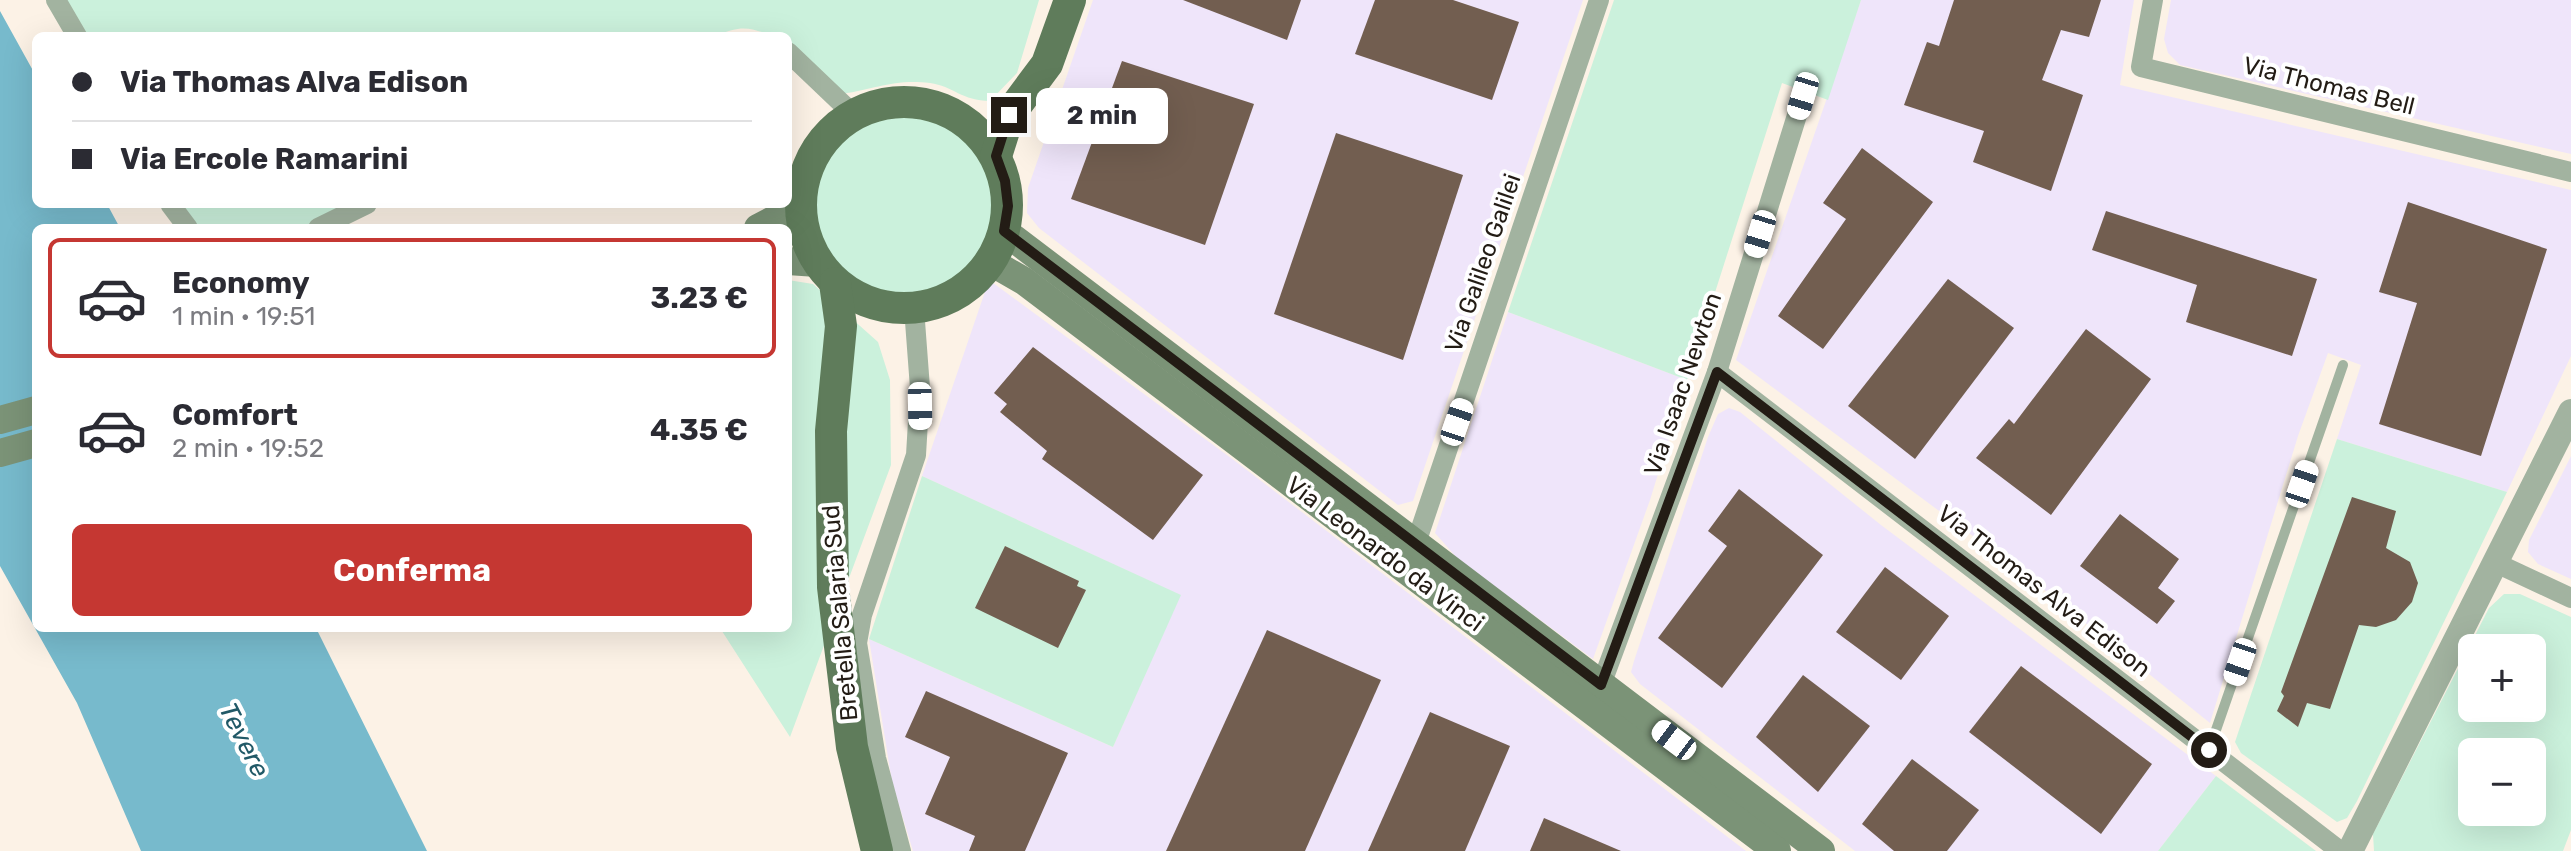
<!DOCTYPE html>
<html lang="it">
<meta charset="utf-8">
<style>
body{margin:0;font-family:Rubik,sans-serif;background:#f7f7f7;color:#2b2b33;height:100vh;display:flex;flex-direction:column;font-size:30px;white-space:nowrap}
*{box-sizing:border-box;margin:0}
p{font-size:26px;color:#7c7c81}
.icon{flex:none;width:44px;height:44px;fill:none;stroke:currentColor;stroke-width:2;stroke-linecap:round;stroke-linejoin:round}
.map{position:relative;flex:1;overflow:hidden}
.drawer{position:absolute;left:32px;top:224px;width:760px;height:408px;display:flex;flex-direction:column;background:#fff;border-radius:12px;box-shadow:0 8px 32px #0002}
.drawer>*{flex:none}
.banner{position:absolute;left:32px;top:32px;width:760px;height:176px;border-radius:12px;box-shadow:0 8px 32px #0002;display:grid;align-content:center;height:176px;padding:0 40px;background:#fff}
.tools{position:absolute;left:2458px;top:634px;display:grid;gap:16px}
.tools a{display:grid;place-items:center;width:88px;height:88px;border-radius:12px;background:#fff;box-shadow:0 8px 32px #0002;font-size:40px}
.end{position:absolute;width:36px;height:36px;margin:-18px;border:10px solid #231c15;background:#fff;box-shadow:0 0 0 4px #fff}
.from{border-radius:50%}
.bubble{position:absolute;height:56px;border-radius:12px;background:#fff;box-shadow:0 8px 32px #0002;font-size:26px;font-weight:700;line-height:56px;text-align:center}
.car{position:absolute;width:24px;height:48px;margin:-24px -12px;border-radius:10px;box-shadow:0 0 6px 2px #0007;background:linear-gradient(#fff 24%,#345 0 40%,#fff 0 76%,#345 0 86%,#fff 0)}
.banner b{display:flex;align-items:center;gap:28px;height:76px;font-size:30px}
.banner b+b{border-top:2px solid #e1e1e2}
.banner i{width:20px;height:20px;background:#2b2b33}
ul{padding:14px 0 0;list-style:none}
li{display:flex;align-items:center;gap:24px;height:120px;margin:0 16px 12px;padding:0 24px;border:4px solid transparent;border-radius:12px}
li div{flex:1}
li b{display:block;font-size:30px}
li em{font-style:normal;font-weight:700}
li.selected{border-color:#c53732}
li>.icon{width:72px;height:72px;stroke-width:1.5}
.cta{display:flex;gap:16px;margin-top:auto;padding:16px 40px}
.cta a{flex:1;height:92px;border-radius:12px;background:#c53732;color:#fff;font-size:32px;font-weight:700;line-height:92px;text-align:center}
.map>svg:first-child{display:block}
</style>
<div class="map">
<svg width="2571" height="851" viewBox="0 0 2571 851">
<rect width="100%" height="100%" fill="#fcf2e6"/>
<g fill="#efe5fa">
<polygon points="1093,0 1583,0 1413,501 1398,505 1039,228 1027,213 1028,188"/>
<polygon points="1861,0 2134,0 2120,85 2571,190 2571,356 2507,492 2337,439 2361,365 2328,353 2298,436 2210,723 2032,580 1736,360"/>
<polygon points="2171,0 2571,0 2571,154 2180,65 2168,53 2164,39"/>
<polygon points="989,280 1235,461 1746,851 913,851 892,782 869,639 1113,747 1180,595 922,476"/>
<polygon points="1508,312 1687,380 1650,500 1593,659 1457,558 1435,533"/>
<polygon points="1729,408 1740,412 1881,525 2216,776 2158,851 1855,851 1640,684 1631,672 1634,661 1708,437 1718,414"/>
<polygon points="2571,456 2571,579 2538,564 2528,552 2529,540"/>
</g>
<g fill="#cbf1dc" fill-rule="evenodd">
<path d="M66 0H1039L1017 73 990 101C962 101 953 86 930 83 893 79 876 89 842 94L788 48V36C755 36 752 19 716 36H82Z"/>
<polygon points="1614,0 1861,0 1828,100 1782,83 1687,380 1508,312"/>
<circle cx="906" cy="203" r="91"/>
<polygon points="164,204 356,204 304,228 185,228"/>
<polygon points="788,280 813,284 878,342 890,380 891,465 790,737 720,628 788,628"/>
<polygon points="2337,439 2507,492 2357,801 2347,818 2337,822 2241,753 2235,742"/>
<polygon points="922,476 1181,595 1113,747 869,639"/>
<path d="M2504 594H2520L2571 617V830L2563 851H2374L2373 834 2489 608ZM2472 648H2532V708H2472ZM2472 752H2532V812H2472Z"/>
<polygon points="2216,776 2316,851 2158,851"/>
</g>
<polygon fill="#77bacc" points="0,11 36,76 36,204 107,204 120,228 36,228 36,628 316,628 427,851 141,851 77,703 0,566"/>
<g fill="#725e50">
<polygon points="1183,0 1301,0 1287,40"/>
<polygon points="1375,0 1453,0 1519,22 1492,100 1355,54"/>
<polygon points="1954,0 2101,0 2089,37 2061,30 2042,80 2083,95 2051,191 1973,162 1984,131 1904,105 1927,42 1939,46"/>
<polygon points="1122,61 1254,104 1205,245 1071,199"/>
<polygon points="1336,133 1463,175 1403,360 1274,314"/>
<polygon points="1862,148 1933,202 1823,349 1778,316 1846,219 1823,203"/>
<polygon points="2408,202 2547,249 2481,456 2379,424 2417,303 2379,292"/>
<polygon points="2106,211 2317,279 2292,356 2186,322 2197,285 2092,250"/>
<polygon points="1948,279 2014,328 1915,459 1848,406"/>
<polygon points="2086,329 2151,379 2051,515 1976,458 2009,419 2014,424"/>
<polygon points="1033,347 1203,475 1153,540 1042,459 1047,451 1000,412 1007,404 994,393"/>
<polygon points="1739,489 1823,555 1722,688 1658,638 1727,546 1708,531"/>
<polygon points="2352,497 2396,511 2386,548 2410,562 2418,583 2412,602 2396,620 2376,627 2359,625 2330,709 2307,703 2298,727 2277,711 2284,696 2281,692"/>
<polygon points="2120,514 2179,559 2158,588 2175,601 2157,624 2080,566"/>
<polygon points="1005,546 1079,581 1077,586 1086,590 1058,648 975,608"/>
<polygon points="1885,567 1949,616 1901,680 1836,632"/>
<polygon points="1267,630 1381,680 1305,851 1166,851"/>
<polygon points="2021,666 2152,764 2101,834 1969,732"/>
<polygon points="1803,675 1870,726 1818,792 1756,737"/>
<polygon points="926,691 1068,753 1025,851 969,851 975,836 925,814 950,757 905,737"/>
<polygon points="1430,712 1510,746 1465,851 1368,851"/>
<polygon points="1912,759 1979,810 1947,851 1894,851 1862,824"/>
<polygon points="1544,818 1621,851 1530,851"/>
</g>
<g fill="none" stroke-linecap="round" stroke-linejoin="round">
<polyline stroke="#a2b3a0" stroke-width="10" points="2209,750 2343,365"/>
<g stroke="#a2b3a0" stroke-width="20">
<polyline points="56,0 77,36"/>
<polyline points="2153,0 2141,67 2571,172"/>
<polyline points="788,52 853,114"/>
<polyline points="170,204 188,228"/>
<polyline points="318,228 367,204"/>
<polyline points="1717,372 2340,851"/>
<polyline points="1416,543 1599,0"/>
<polyline points="2496,563 2571,598"/>
<polyline points="1601,685 1717,372 1803,96"/>
<polyline points="901,851 876,758 857,643 862,615 916,455 920,388 914,308"/>
</g>
<polyline stroke="#a2b3a0" stroke-width="26" points="2350,851 2571,412"/>
<g stroke="#7b9377" stroke-width="28">
<polyline points="758,228 800,206"/>
<polyline points="1004,231 1821,851"/>
<polyline points="788,261 817,263"/>
<polyline points="991,262 1024,281 1777,851"/>
<polyline points="0,420 36,410"/>
<polyline points="0,453 36,443"/>
</g>
<g stroke="#5f7c5b" stroke-width="32">
<circle cx="904" cy="205" r="103"/>
<polyline points="996,156 1009,115 1047,64 1070,0"/>
<polyline points="835,283 841,326 831,431 833,587 852,747 877,851"/>
</g>
</g>
<g fill="none" stroke-linecap="round" stroke-linejoin="round">
<polyline stroke="#231c15" stroke-width="10" points="1009,115 996,156 1005,181 1008,206 1004,231 1601,685 1717,372 2209,750"/>
</g>
<g text-anchor="middle" dominant-baseline="central" stroke-width="8" stroke-linejoin="round" paint-order="stroke">
<g font-size="24" fill="#231c15" stroke="#fff">
<text transform="translate(2329 86) rotate(14)">Via Thomas Bell</text>
<text transform="translate(1483 263) rotate(-71)">Via Galileo Galilei</text>
<text transform="translate(1683 384) rotate(-71)">Via Isaac Newton</text>
<text transform="translate(1385 554) rotate(37)">Via Leonardo da Vinci</text>
<text transform="translate(2044 591) rotate(38)">Via Thomas Alva Edison</text>
<text transform="translate(840 613) rotate(-95)">Bretella Salaria Sud</text>
</g>
<g font-size="26" font-style="italic" fill="#215967" stroke="#fff">
<text transform="translate(244 740) rotate(63)">Tevere</text>
</g>
</g>
</svg>
<div class="tools">
<a>+</a>
<a>−</a>
</div>
<i class="end from" style="left:2209px;top:750px"></i>
<i class="end" style="left:1009px;top:115px"></i>
<div class="bubble" style="left:1036px;top:88px;width:132px">2 min</div>
<i class="car" style="left:1803px;top:96px;rotate:197deg"></i>
<i class="car" style="left:1760px;top:234px;rotate:197deg"></i>
<i class="car" style="left:920px;top:406px;rotate:179deg"></i>
<i class="car" style="left:1457px;top:422px;rotate:19deg"></i>
<i class="car" style="left:2302px;top:484px;rotate:19deg"></i>
<i class="car" style="left:2240px;top:662px;rotate:199deg"></i>
<i class="car" style="left:1674px;top:740px;rotate:307deg"></i>
<div class="banner">
<b><i class="from"></i>Via Thomas Alva Edison</b>
<b><i></i>Via Ercole Ramarini</b>
</div>
<section class="drawer">
<ul>
<li class="selected"><svg class="icon" aria-label="car" viewBox="0 0 24 24"><path d="M5 17H2v-5l4-1 3-4h7l3 4 3 1v5h-3M9 17h6M6 11h13"/><circle cx="7" cy="17" r="2"/><circle cx="17" cy="17" r="2"/></svg><div><b>Economy</b><p>1 min · 19:51</p></div><em>3.23 €</em></li>
<li><svg class="icon" aria-label="car" viewBox="0 0 24 24"><path d="M5 17H2v-5l4-1 3-4h7l3 4 3 1v5h-3M9 17h6M6 11h13"/><circle cx="7" cy="17" r="2"/><circle cx="17" cy="17" r="2"/></svg><div><b>Comfort</b><p>2 min · 19:52</p></div><em>4.35 €</em></li>
</ul>
<div class="cta"><a>Conferma</a></div>
</section>
</div>
